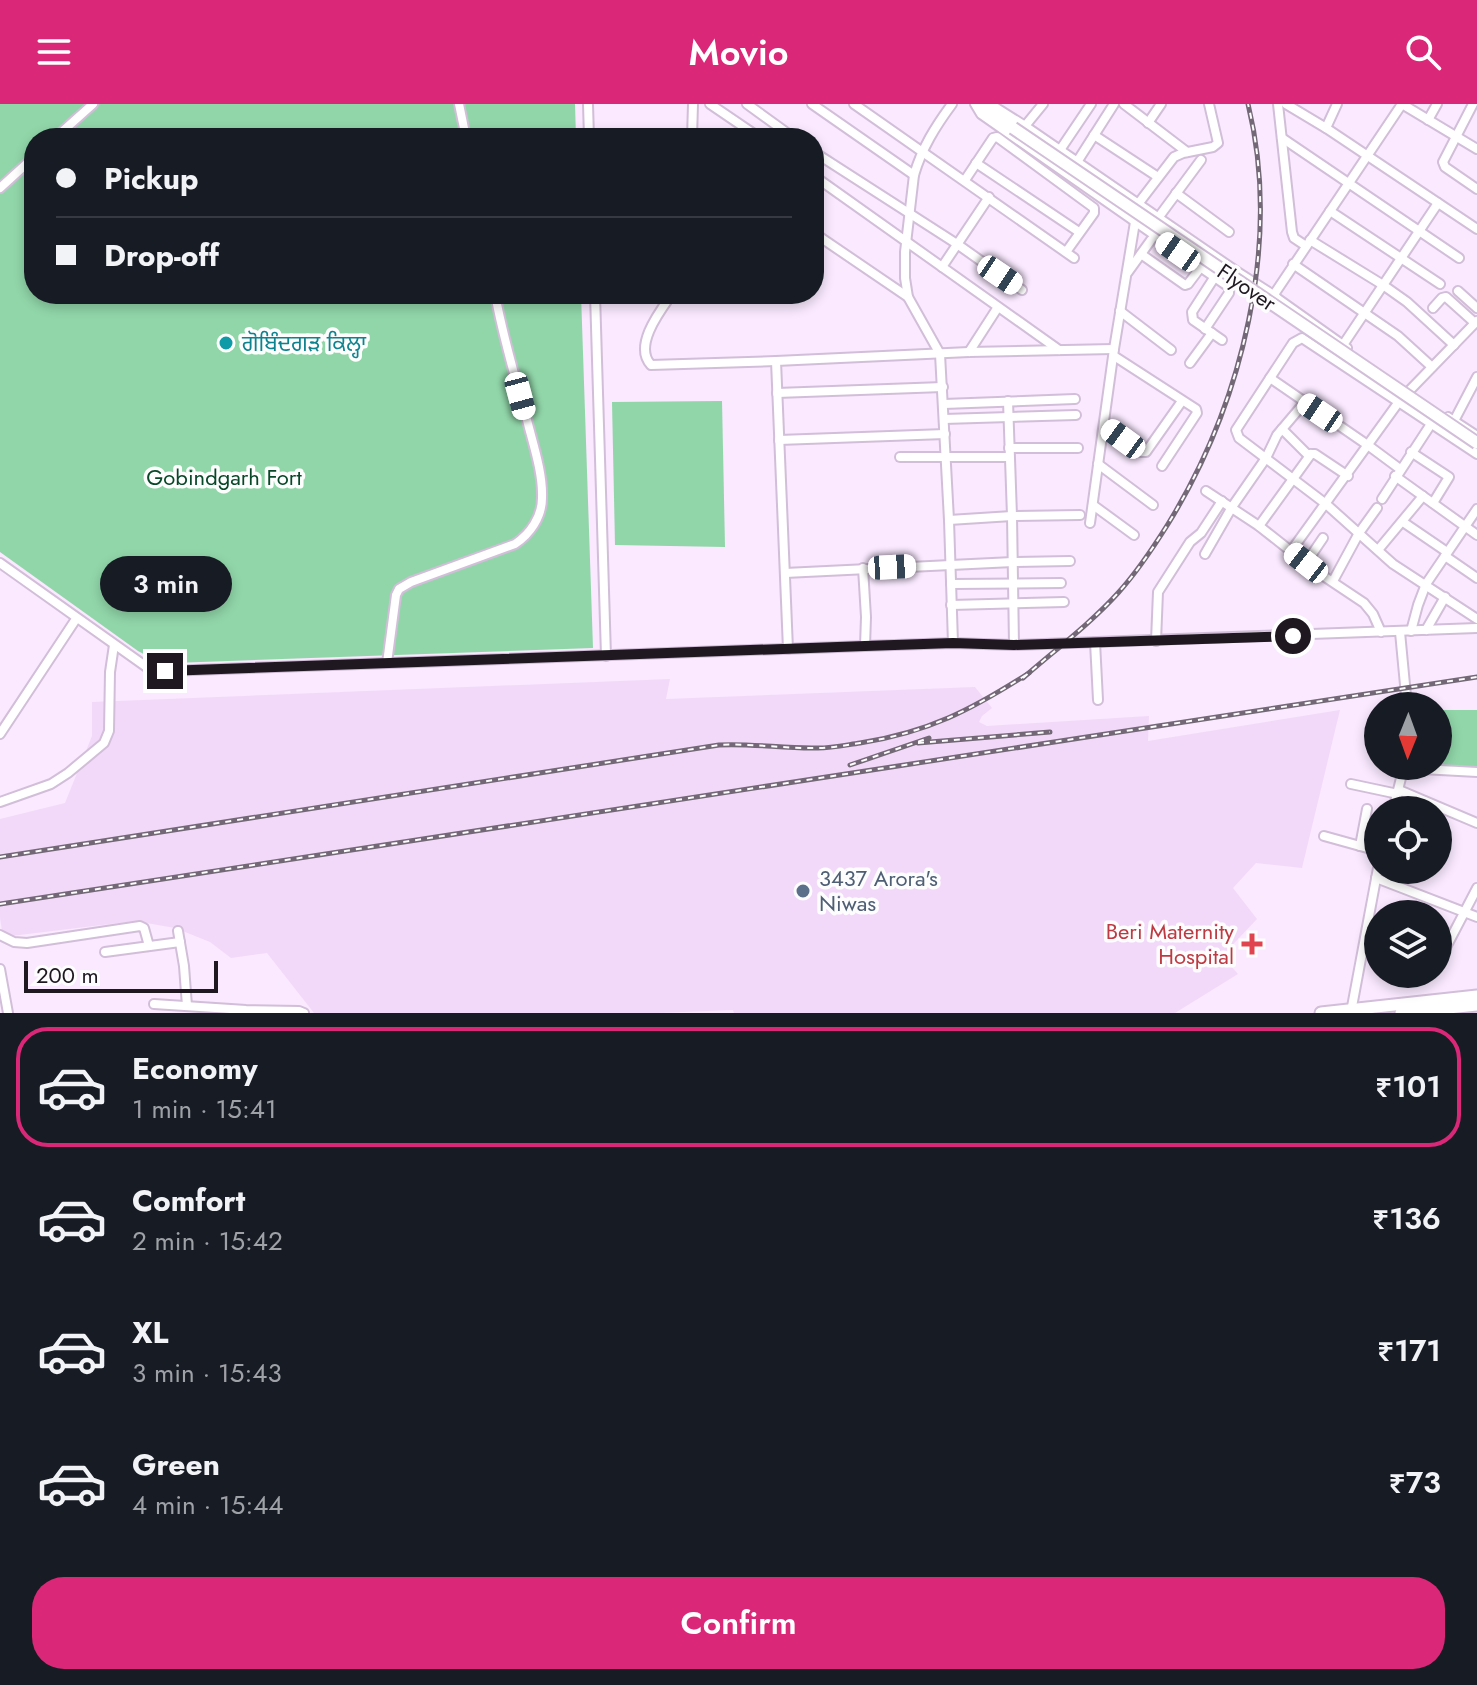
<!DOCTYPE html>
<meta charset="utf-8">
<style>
body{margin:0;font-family:Jost,"Noto Sans Gurmukhi",sans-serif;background:#20242c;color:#f1f3f6;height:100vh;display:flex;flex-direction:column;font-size:30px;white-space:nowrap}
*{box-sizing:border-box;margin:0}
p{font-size:26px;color:#9ea1a6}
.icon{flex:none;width:44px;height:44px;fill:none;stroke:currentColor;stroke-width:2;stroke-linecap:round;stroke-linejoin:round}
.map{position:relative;height:909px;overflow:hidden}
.side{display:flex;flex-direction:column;background:#171b24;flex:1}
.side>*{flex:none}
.guide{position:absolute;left:24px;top:24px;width:800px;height:176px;border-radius:32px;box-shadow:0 4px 12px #0003;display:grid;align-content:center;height:176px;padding:0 32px;background:#171b24}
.needle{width:52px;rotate:181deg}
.controls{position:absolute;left:1364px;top:588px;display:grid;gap:16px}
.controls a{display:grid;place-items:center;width:88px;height:88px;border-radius:50%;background:#171b24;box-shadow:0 4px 12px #0003;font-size:40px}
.scale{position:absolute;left:24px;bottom:20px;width:194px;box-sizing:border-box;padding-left:8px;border:4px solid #1f1821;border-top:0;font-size:22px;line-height:28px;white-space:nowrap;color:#1f1821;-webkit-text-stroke:6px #fdfdfd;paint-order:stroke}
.end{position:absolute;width:36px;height:36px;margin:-18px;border:10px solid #1f1821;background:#fff;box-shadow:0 0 0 4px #fff}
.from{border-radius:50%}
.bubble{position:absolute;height:56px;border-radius:28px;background:#171b24;box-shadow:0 4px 12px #0003;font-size:26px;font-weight:600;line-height:56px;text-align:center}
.car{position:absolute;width:24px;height:48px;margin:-24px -12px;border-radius:10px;box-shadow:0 0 6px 2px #0007;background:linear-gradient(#fff 24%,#345 0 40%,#fff 0 76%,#345 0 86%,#fff 0)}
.guide b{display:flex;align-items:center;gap:28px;height:76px;font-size:30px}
.guide b+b{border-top:2px solid #363941}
.guide i{width:20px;height:20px;background:#f1f3f6}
ul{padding:14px 0 0;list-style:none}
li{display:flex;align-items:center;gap:24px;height:120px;margin:0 16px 12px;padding:0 16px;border:4px solid transparent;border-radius:32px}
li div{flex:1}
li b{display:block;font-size:30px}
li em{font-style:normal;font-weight:600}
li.current{border-color:#db2777}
li>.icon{width:72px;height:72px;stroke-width:1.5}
.button{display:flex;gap:16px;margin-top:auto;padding:16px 32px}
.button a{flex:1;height:92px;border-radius:32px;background:#db2777;color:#fff;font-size:32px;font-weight:600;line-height:92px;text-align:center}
header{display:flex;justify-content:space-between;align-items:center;height:104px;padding:0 32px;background:#db2777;color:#fff;font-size:36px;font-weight:600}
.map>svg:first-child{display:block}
</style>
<header><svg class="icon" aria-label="menu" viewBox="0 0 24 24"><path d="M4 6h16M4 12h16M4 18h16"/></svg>Movio<svg class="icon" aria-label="search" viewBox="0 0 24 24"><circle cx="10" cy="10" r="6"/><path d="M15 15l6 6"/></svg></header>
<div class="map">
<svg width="1477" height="909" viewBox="0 0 1477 909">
<rect width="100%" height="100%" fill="#fae9ff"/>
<polygon fill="#f2d9fa" points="670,575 666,595 975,583 992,604 982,612 979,618 987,622 1149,612 1148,637 1340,606 1302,764 1256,759 1233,784 1257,815 1222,852 1238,870 1175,909 734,909 733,906 658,909 314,909 267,849 231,854 210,838 175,824 135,817 3,833 0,814 0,715 65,699 92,632 92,598"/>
<g fill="#91d6a9">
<polygon points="0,0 575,0 576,34 34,34 34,190 581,190 593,544 173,559 153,555 138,547 0,448"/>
<polygon points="722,297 725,443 615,441 612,298"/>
<polygon points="1438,606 1477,606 1477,664 1438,662"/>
</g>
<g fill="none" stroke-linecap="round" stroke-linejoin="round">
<g stroke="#d2bed8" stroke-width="12">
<g id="minor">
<polyline points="459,0 466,34"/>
<polyline points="588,0 589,34"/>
<polyline points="710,0 760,34"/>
<polyline points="747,0 794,34"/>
<polyline points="812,0 914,71"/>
<polyline points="854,0 1074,154"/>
<path d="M952 0C935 23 922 44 914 71L905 148V174L908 193 940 250 949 416 953 539"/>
<polyline points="975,0 981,10 1229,183 1229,189 1205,225"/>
<polyline points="990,0 1025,22 1236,167 1275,192"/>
<polyline points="1124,0 1187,48"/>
<polyline points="1278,0 1292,128 1294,134 1306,142"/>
<polyline points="1286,0 1326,24 1477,125"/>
<polyline points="1402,0 1477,45"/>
<polyline points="1473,0 1443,58 1445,63 1477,85"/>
<polyline points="1428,16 1437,0"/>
<polyline points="1148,19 1161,0"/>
<polyline points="1025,22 1043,0"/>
<polyline points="1326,24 1337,0"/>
<polyline points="1094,31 1158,73"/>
<polyline points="55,34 93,0"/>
<polyline points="692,34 693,0"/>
<polyline points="1282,34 1459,154"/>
<polyline points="1060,46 1091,0"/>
<polyline points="814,48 957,140 1022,186"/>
<polyline points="1077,58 1114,0"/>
<polyline points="976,59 1079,128"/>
<polyline points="814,72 1059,246"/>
<polyline points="965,76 993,34 997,33 1094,104 1094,109 1066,148"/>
<polyline points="0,84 34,53"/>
<polyline points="1176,89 1229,128"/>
<polyline points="1330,107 1440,180"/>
<polyline points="1158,114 1201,56"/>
<polyline points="814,129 908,193"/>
<polyline points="1310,136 1383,181 1407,198 1454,241"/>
<polyline points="1141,150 1185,181 1188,180 1200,164"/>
<polyline points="1293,160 1398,232 1432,263"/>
<polyline points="942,163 989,93"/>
<polyline points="1128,168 1151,136"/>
<polyline points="1214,174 1192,208 1193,216 1222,236"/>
<polyline points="1458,187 1477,204"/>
<polyline points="595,190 606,552"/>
<path d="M672 190C660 207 633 242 651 261L776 257 969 248 1114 245"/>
<polyline points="1433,204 1442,194 1446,193 1475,219"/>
<polyline points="1120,207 1171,246"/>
<polyline points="1343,241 1438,99"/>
<polyline points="1347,244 1278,195 1275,192 1275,189 1402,0"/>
<polyline points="969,248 998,203"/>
<polyline points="1114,252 1196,305 1197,309 1162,362"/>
<polyline points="776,257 788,545"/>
<polyline points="1190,259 1212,229"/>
<polyline points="1270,274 1369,342 1400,365"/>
<polyline points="1409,287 1477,217"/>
<polyline points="777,289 943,283"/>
<polyline points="1008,297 1012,412 1014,541"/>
<polyline points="944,300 1075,295"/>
<polyline points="1448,313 1477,332"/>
<polyline points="944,315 1076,311"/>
<polyline points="1454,317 1477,273"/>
<polyline points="1105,321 1141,348 1146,348 1182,297"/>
<polyline points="1282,325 1307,350 1315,350 1348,372"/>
<polyline points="779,336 945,330"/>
<polyline points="1009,344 1078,344"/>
<polyline points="1411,348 1449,373 1433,399"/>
<polyline points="1477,350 1302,234 1293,239 1236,326 1239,334 1326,400 1393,460 1477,515"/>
<polyline points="900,353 1009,353"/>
<polyline points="1098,360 1153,401"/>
<polyline points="1395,372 1477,431"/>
<polyline points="1206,387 1259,422 1316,467 1364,499 1373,510 1381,528"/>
<polyline points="1382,395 1431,320"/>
<polyline points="1093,401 1134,431"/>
<polyline points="949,416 1012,412 1080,411"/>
<polyline points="1403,418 1447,448"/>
<polyline points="1090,419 1114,245 1138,100 1174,53 1183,49 1213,43 1218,39 1209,0"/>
<polyline points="1259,422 1311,350"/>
<polyline points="1378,446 1423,392"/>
<polyline points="1291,447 1398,299"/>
<polyline points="1205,450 1232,403 1266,354 1277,331 1305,298"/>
<polyline points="1445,452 1477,474"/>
<polyline points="0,459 148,564 165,567 865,542 953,539 1014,541 1477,524"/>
<polyline points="1306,459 1323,434"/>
<polyline points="863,464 866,513 865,542"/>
<polyline points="785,469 1013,458 1070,457"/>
<polyline points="1333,477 1359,429 1377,404"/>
<polyline points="951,480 1061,479"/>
<polyline points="951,501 1064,498"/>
<polyline points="1426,526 1445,493"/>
<polyline points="1411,527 1418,501 1426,480 1477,405"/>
<polyline points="1400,528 1407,602"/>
<polyline points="1156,537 1158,488 1190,438 1201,429 1222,397"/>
<polyline points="1095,538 1098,596"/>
<path d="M387 559 396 491 399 485 411 478 515 440C530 430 542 413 542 394 543 369 533 340 527 316 515 274 503 233 495 190"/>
<polyline points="0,630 76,515"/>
<polyline points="1403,664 1477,668"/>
<polyline points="1351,680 1398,690"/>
<polyline points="1399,686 1477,719"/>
<polyline points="0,698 51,680 68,669 104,639 109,627 110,568 114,541"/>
<polyline points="1393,706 1404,662"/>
<polyline points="1324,732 1378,747"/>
<polyline points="1360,742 1367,705"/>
<polyline points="1376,774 1477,813"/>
<polyline points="178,827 184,862 187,902"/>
<polyline points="0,831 14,838 27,839 140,822 144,824 149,842"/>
<polyline points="105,848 180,838"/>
<polyline points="1442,851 1477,784"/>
<polyline points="0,865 8,909"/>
<polyline points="154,900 246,906 299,907 304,909"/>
<polyline points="1351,908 1378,764"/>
</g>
</g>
<g stroke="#d2bed8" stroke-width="15">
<g id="major">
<polyline points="978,0 1013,24"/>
<polyline points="1321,909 1477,892"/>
<polyline points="1401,909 1477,901"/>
</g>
</g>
<use href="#minor" stroke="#fff" stroke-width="8"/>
<use href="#major" stroke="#fff" stroke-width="11"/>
<g stroke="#736876" stroke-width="5">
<g id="rail">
<path d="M1023 574C1055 546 1090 520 1118 489 1137 468 1153 444 1168 420 1242 300 1282 139 1248 0"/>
<polyline points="918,639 1050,628"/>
<polyline points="850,661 929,634"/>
<path d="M0 753 719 641C752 639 785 645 818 644 832 644 846 641 860 639 929 628 971 606 1029 569"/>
<polyline points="0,800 1477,573"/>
</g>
</g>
<use href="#rail" stroke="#fdfdfd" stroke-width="2" stroke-dasharray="6" stroke-linecap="butt"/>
<g stroke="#d2bed8" stroke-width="15" stroke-linecap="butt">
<polyline id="major-bridge" points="1013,24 1477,339"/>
</g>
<use href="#major-bridge" stroke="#fff" stroke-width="11"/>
</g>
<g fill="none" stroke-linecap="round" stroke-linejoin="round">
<polyline stroke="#1f1821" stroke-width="10" points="165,567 865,542 953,539 1014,541 1293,532"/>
</g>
<circle fill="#0f9aa8" stroke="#fdfdfd" stroke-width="3" cx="226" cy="239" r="8"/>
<circle fill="#5c6f8a" stroke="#fdfdfd" stroke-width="3" cx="803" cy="787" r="8"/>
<path fill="#e0444e" stroke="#fdfdfd" stroke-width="3" d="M1248 828h8v8h8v8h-8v8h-8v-8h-8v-8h8z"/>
<g text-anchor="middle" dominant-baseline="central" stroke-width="7" stroke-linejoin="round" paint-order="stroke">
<g font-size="22" fill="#1f1821" stroke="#fdfdfd">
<text transform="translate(1247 183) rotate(34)">Flyover</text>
</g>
<g font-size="22" fill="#0d838f" stroke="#fdfdfd" text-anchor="start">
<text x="242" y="239">ਗੋਬਿੰਦਗੜ ਕਿਲ੍ਹਾ</text>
</g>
<g font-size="22" fill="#064828" stroke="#fdfdfd">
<text x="224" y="373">Gobindgarh Fort</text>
</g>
<g font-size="22" fill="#4e5e75" stroke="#fdfdfd" text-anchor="start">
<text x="819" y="774">3437 Arora's<tspan x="819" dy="25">Niwas</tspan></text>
</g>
<g font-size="22" fill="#be3a42" stroke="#fdfdfd" text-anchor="end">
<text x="1234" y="827">Beri Maternity<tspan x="1234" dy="25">Hospital</tspan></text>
</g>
</g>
</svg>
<div class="controls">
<a><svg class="needle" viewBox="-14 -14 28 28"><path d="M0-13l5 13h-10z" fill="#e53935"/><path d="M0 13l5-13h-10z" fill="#9ea1a6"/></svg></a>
<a><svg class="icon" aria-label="locate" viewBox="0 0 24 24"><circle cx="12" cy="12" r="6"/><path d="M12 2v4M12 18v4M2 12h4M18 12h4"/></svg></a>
<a><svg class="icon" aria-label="layers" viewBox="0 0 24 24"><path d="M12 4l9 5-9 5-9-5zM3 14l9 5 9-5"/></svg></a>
</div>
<div class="scale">200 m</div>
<i class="end from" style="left:1293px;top:532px"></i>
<i class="end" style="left:165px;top:567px"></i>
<div class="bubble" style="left:100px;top:452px;width:132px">3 min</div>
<i class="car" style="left:1178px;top:148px;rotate:305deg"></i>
<i class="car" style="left:1000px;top:171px;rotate:124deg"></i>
<i class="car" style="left:520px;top:292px;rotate:165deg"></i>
<i class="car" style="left:1320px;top:309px;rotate:304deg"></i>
<i class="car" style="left:1123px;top:335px;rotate:306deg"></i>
<i class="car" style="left:1306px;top:459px;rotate:308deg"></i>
<i class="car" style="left:892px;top:463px;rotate:87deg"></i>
<div class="guide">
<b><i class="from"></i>Pickup</b>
<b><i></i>Drop-off</b>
</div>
</div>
<section class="side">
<ul>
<li class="current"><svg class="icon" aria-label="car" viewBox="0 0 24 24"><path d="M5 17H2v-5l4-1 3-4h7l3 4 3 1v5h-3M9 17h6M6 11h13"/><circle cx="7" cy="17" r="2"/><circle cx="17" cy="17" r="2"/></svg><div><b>Economy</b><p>1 min · 15:41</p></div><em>₹101</em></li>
<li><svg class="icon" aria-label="car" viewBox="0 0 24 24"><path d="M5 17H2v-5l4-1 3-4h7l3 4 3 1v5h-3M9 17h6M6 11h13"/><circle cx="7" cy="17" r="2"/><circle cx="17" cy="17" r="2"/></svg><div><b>Comfort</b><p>2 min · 15:42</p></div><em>₹136</em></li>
<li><svg class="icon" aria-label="car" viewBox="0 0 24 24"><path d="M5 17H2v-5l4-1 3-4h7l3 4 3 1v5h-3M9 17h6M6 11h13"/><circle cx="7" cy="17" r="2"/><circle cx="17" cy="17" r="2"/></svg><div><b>XL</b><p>3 min · 15:43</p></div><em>₹171</em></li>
<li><svg class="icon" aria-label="car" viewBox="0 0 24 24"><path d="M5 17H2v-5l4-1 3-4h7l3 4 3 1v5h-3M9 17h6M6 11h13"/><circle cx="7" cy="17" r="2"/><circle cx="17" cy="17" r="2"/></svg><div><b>Green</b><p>4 min · 15:44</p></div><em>₹73</em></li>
</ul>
<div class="button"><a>Confirm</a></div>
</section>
